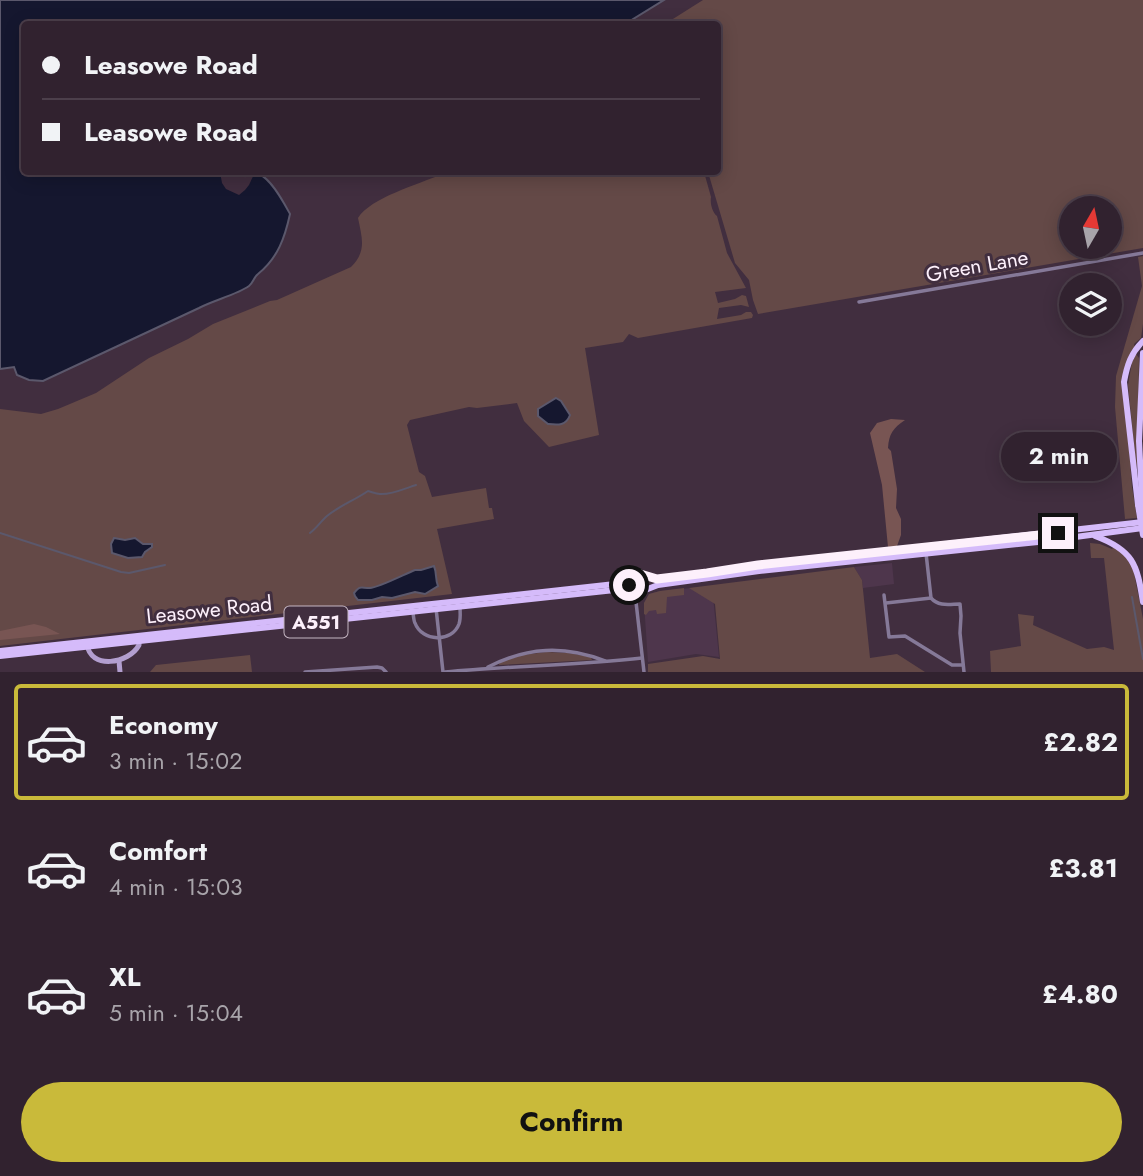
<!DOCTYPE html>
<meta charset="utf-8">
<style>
body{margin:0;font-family:Jost,sans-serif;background:#3d2f3b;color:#f1f3f6;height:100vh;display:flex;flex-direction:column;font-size:26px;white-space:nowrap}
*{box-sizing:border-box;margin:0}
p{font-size:23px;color:#a8a4aa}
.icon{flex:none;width:38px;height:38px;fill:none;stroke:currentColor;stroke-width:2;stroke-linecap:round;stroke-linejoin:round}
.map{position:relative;height:672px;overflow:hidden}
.sheet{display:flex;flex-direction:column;background:#31222f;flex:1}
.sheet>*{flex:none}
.hud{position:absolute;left:21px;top:21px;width:700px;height:154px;border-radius:7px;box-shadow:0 4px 18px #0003,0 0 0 2px #4c3f4b;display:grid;align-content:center;height:154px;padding:0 21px;background:#31222f}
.needle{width:46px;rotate:9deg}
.controls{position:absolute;left:1059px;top:196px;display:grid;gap:14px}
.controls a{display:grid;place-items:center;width:63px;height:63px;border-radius:50%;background:#31222f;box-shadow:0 4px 18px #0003,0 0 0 2px #4c3f4b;font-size:35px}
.end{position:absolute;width:32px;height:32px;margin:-16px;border:9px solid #fdf0fb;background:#111;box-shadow:0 0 0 4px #111}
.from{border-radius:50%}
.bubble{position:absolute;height:49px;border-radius:24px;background:#31222f;box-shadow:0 4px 18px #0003,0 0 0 2px #4c3f4b;font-size:23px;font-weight:700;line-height:49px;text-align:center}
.hud b{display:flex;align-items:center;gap:24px;height:66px;font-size:26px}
.hud b+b{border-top:2px solid #4c3f4b}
.hud i{width:18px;height:18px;background:#f1f3f6}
ul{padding:12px 0 0;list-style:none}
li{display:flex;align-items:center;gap:21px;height:116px;margin:0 14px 10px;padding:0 7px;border:4px solid transparent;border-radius:7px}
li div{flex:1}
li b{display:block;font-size:26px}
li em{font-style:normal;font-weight:700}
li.current{border-color:#c9ba3a}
li>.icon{width:63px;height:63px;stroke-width:1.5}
.cta{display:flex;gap:14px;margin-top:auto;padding:14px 21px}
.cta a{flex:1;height:80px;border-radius:42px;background:#c9ba3a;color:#111;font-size:28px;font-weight:700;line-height:80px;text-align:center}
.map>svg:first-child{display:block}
</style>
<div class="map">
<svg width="1143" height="672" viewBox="0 0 1143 672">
<rect width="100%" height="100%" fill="#412e3f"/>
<g fill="#4e364c">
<polygon points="892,563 894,584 863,588 862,580 854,567"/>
<polygon points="712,586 719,657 696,654 648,662 644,603 649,594 660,591"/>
</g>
<g fill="#644947" fill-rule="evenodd">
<path d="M703 0H1143V248L758 314 753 300 749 280 735 263 708 172H718V24H665ZM1071 208H1110V247H1071Z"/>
<path d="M443 172H704L711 197C710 203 712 212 717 216L727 253 746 288 715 292 718 303 735 299 742 295 746 296 749 307 741 305 719 308 717 319 741 315 746 312H751L753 315 752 318 638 338 629 334 623 342 585 348 599 435 549 447 524 421 517 403 477 408 469 407 410 420 407 425 419 472 425 476 432 497 486 488 489 508H492L494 519 437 529 452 594 0 646V409L41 414 58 409 96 393 149 358 188 339 213 324 270 301 277 300 351 267C367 251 362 238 358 218 370 198 419 184 440 175Z"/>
<polygon points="1143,256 1143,324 1141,338 1134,344 1135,347 1123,373 1132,487 1137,518 1125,519 1115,407 1116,376 1142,286 1138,257"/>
<polygon points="1136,354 1139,358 1137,475 1128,385 1132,362"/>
<polygon points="1090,543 1100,544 1112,549 1114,547 1124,555 1133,568 1143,619 1143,672 991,672 990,651 1021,646 1018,614 1034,616 1033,625 1087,649 1104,647 1114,650 1104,558 1091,558"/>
<polygon points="854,567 862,580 870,658 897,654 925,672 648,672 648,664 703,656 720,659 715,604 689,588"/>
<polygon points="684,588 684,595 667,597 666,613 657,614 656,610 649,611 646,615 644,614 644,603 649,594 660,591"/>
<polygon points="546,652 568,653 591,657 592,660 499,665 500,662 523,655"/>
<polygon points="250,655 252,672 150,672 156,665"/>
</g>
<g fill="#785553">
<path d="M891 419 905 420C893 428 889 434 888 448L891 451 897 489 896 508 901 519V535L897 546 888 547 882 485 870 433 877 423Z"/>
<polygon points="34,624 46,627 60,634 0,640 0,631"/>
</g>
<g fill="#15172f" stroke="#5b586c" stroke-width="2">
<path d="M0 0H664L625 24H24V172H235L240 182C245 179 251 174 256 174 269 174 284 203 290 214 285 237 278 258 258 274 254 277 253 283 249 286 238 294 212 301 199 308 147 332 95 357 43 381L29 380 17 375 14 367 0 369Z"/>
<path d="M556 398 561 401 570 415C566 426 558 425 548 424L538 416V409Z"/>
<polygon points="114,538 125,540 135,538 143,544 152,544 152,547 145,552 142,557 128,558 112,553 111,544"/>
<path d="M434 566C437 573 435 579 438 586L425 594 415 592 392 598 382 597 372 600H358L355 596 354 593C361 585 360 588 370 588 378 588 405 574 415 570H421Z"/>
</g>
<polygon fill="#412e3f" points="220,172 238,172 238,176 241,178 246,177 249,173 255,172 249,185 245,190 239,195 226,189 222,183"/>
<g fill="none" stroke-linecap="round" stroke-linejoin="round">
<g stroke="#5b586c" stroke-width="2">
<polyline points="0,533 121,572 129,573 165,565"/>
<path d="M310 533C317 528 321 521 327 516 339 506 355 500 368 491 372 492 376 494 380 494 391 495 406 488 416 485"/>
<polyline points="1132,597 1143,659"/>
</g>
<g stroke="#857998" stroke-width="3.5">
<polyline points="859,302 1143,253"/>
<path d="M926 553 931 598C939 607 950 604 960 604L961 616 960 633 964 672"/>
<polyline points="638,592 636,602 644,672"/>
<polyline points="884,595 889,637 905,636 952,665 963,665"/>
<polyline points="886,603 931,598"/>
<polyline points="436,608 443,672"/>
<path d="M413 612C413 613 414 622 415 623 422 642 452 643 459 624 461 618 460 612 460 607"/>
<path d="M488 667C527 647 564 645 605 661"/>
<polyline points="305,672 377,667 382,668 386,672"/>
<path d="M445 672C511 666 577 665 642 658"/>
</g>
<g stroke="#b29ecf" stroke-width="5">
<path d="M87 644C90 670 129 664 139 645V640"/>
<polyline points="119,661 120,672"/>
</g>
<g stroke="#d5bbfa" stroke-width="6">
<path d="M1138 505 1124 382C1127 365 1131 353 1143 341"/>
<polyline points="1143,518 1139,441 1143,353"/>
<path d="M1095 536C1133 550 1137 564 1143 602"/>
<polyline points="632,590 629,581 631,576 637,573 657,579 759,565 1143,522"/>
<polyline points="0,651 615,584 630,578"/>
<polyline points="0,656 624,589 640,592 658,585 759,571 1038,542 1143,528"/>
</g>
<polyline stroke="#d5bbfa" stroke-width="6" points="1138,505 1143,535"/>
</g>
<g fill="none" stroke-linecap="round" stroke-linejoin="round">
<polyline stroke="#fdf0fb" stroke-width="9" points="629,585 630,578 637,573 657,579 707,573 758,565 1058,533"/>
</g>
<g text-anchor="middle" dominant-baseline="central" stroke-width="6" stroke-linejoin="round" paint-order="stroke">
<rect fill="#412e3f" stroke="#c5b6c3" stroke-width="2" x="284.5" y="606.5" width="63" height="31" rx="5"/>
<g font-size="19" font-weight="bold" fill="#fdf0fb">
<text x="316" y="622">A551</text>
</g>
<g font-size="21" fill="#fdf0fb" stroke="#412e3f">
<text transform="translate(977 266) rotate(-10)">Green Lane</text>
<text transform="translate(209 610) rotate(-6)">Leasowe Road</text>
</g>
</g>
</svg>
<div class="controls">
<a><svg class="needle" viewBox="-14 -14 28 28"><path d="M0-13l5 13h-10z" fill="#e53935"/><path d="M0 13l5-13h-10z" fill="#a8a4aa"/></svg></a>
<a><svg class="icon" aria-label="layers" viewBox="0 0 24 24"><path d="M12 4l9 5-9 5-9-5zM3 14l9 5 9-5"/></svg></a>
</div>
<i class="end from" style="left:629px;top:585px"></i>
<i class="end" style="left:1058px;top:533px"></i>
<div class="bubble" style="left:1001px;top:432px;width:116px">2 min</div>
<div class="hud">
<b><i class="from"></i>Leasowe Road</b>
<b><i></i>Leasowe Road</b>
</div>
</div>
<section class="sheet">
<ul>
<li class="current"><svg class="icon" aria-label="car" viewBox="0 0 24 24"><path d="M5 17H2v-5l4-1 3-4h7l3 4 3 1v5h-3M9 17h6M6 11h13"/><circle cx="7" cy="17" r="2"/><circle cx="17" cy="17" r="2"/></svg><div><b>Economy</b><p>3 min · 15:02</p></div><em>£2.82</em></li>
<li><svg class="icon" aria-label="car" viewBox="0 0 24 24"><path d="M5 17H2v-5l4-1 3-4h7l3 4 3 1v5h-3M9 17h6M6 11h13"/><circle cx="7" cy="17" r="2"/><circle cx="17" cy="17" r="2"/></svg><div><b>Comfort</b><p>4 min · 15:03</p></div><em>£3.81</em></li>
<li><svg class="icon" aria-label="car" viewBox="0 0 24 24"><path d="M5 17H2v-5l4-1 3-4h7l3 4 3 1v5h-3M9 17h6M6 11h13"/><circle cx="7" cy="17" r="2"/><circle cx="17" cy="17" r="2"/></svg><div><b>XL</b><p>5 min · 15:04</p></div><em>£4.80</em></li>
</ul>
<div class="cta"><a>Confirm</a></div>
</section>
